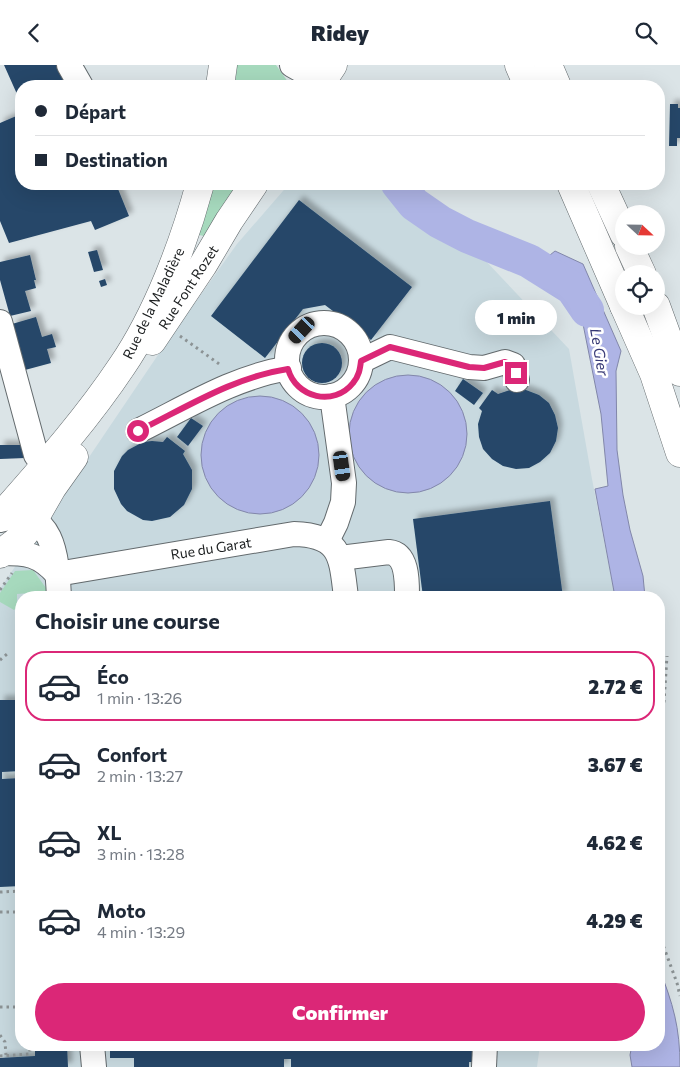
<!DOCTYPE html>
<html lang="fr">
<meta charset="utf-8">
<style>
body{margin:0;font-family:Commissioner,sans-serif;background:#f2f2f3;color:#1f2937;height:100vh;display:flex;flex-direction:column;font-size:19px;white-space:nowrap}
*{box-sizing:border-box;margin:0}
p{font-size:16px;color:#747a83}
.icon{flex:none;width:28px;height:28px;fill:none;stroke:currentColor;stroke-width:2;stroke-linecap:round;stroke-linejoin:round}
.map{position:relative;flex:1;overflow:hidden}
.drawer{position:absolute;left:15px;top:526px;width:650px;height:460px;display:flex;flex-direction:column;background:#fff;border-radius:20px;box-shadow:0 5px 20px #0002}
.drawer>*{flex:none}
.guide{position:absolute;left:15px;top:15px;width:650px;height:110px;border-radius:20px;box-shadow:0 5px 20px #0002;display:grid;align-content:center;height:110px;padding:0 20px;background:#fff}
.needle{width:32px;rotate:112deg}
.fabs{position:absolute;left:615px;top:140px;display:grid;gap:10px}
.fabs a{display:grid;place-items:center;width:50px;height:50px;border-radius:50%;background:#fff;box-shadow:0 5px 20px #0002;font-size:25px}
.end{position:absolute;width:22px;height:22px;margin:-11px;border:6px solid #db2777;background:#fff;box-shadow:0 0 0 2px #fff}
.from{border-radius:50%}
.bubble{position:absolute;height:35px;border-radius:18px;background:#fff;box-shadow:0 5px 20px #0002;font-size:16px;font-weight:800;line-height:35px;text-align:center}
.car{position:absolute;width:15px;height:30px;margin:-15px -8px;border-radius:6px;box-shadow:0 0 4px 1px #0007;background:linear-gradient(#222 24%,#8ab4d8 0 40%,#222 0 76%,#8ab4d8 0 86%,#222 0)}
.guide b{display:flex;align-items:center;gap:18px;height:48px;font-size:19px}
.guide b+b{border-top:1px solid #e0e1e3}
.guide i{width:12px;height:12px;background:#1f2937}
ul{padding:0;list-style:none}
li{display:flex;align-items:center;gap:15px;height:70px;margin:0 10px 8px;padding:0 10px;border:2px solid transparent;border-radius:20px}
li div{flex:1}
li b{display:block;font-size:19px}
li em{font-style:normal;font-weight:800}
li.on{border-color:#db2777}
li>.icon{width:45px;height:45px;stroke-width:1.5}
h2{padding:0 20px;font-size:22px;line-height:60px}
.action{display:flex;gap:10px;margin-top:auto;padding:10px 20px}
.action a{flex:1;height:58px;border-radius:30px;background:#db2777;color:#fff;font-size:20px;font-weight:800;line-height:58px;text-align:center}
header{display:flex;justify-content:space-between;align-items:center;height:65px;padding:0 20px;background:#fff;font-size:22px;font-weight:800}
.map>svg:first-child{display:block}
</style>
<header><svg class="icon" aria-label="back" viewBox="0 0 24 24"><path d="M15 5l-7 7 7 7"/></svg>Ridey<svg class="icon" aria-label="search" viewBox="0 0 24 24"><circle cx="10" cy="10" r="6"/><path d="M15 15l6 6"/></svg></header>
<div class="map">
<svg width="680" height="1002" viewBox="0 0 680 1002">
<defs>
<filter id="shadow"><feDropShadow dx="4.5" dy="-4.5" stdDeviation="2.5" flood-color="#0004"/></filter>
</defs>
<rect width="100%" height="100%" fill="#dbe4e7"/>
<polygon fill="#c8d9df" points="289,119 413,119 569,284 592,414 615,532 21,532 21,980 540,980 537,1002 0,1002 0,524 162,284 237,179"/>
<g fill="#a6d9bd">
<polygon points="237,0 276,0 291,21 235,21"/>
<polygon points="214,119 241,119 204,171 199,170 198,166"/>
<polygon points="33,505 46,523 46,532 31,532 30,528 17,529 17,542 14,545 0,537 0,528 15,506"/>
</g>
<g fill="#aeb4e5" stroke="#8287aa">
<polygon points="555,186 583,199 621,286 616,306 617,385 623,430 630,465 643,511 645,532 615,532 595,424 608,421 601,349 581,249 572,230 540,198"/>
<circle cx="408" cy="369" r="59"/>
<circle cx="260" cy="390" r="59"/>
<path d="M659 903C673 939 680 962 680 1002H632L630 990 632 980H659Z"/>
</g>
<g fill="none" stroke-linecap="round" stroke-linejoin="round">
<polyline stroke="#aeb4e5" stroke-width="34" points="398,119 414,139 440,157 467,171 529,196 572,223 587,245"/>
</g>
<g fill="#254769" filter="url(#shadow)">
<polygon points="4,0 60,0 69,21 21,21 21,38"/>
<polygon points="670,39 678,39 678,43 680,43 680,73 677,73 677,81 669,81"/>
<polygon points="21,49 21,119 116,119 129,151 95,165 91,156 9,178 0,156 0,58"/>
<polygon points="299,135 412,222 371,275 325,240 303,244 265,293 211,251"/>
<polygon points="97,185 103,205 94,207 88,187"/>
<polygon points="30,190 36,215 34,215 36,223 25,226 31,246 10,251 0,215 0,197"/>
<polygon points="105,214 107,220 101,222 99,216"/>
<polygon points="36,252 42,272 52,269 56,282 47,284 51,298 25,305 12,259"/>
<circle cx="322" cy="298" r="20"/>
<polygon points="463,314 483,328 474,340 455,326"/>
<polygon points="513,324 526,325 539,330 549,338 555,350 558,363 556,376 550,388 540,397 529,403 516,404 503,401 492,394 483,384 479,372 478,359 482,346 479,343 492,325 498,329"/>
<polygon points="191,353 203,361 188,381 177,372"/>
<polygon points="167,372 185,386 183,389 192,405 192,424 184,440 170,452 152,456 143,455 127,446 121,439 114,424 114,406 122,391 128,385 143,377 152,376 163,377"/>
<polygon points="0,380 22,380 25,393 0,394"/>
<polygon points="550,436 563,532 423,532 413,454"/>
<polygon points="0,635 21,635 21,706 2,707 2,714 21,713 21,821 0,822"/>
<polygon points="35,980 67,980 68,1002 0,1002 0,993 35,991"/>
<polygon points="110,980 473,980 473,997 469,997 469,1002 291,1002 291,994 284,994 284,1002 134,1002 134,993 110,993"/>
</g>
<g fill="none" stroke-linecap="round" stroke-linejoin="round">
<g stroke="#636a6d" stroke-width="26">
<g id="minor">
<polyline points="69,0 81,21"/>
<polyline points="292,0 322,17"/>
<polyline points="0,257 36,390 45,402"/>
<circle cx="324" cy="295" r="37"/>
<polyline points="361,296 390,282 469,302 484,303 505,297 513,300 517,315"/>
<path d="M138 366C187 342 234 312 289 303"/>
<path d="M0 455C55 438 57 495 59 532"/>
<polyline points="327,476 336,458 343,437 344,418 332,331"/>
<path d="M1 488C27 488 39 489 57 509"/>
<path d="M340 493 389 487C408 489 407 517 407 532"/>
<path d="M57 509 294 469C342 470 341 493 346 532"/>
<polyline points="92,980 94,1002"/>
<polyline points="484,1002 485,980"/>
</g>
</g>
<g stroke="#636a6d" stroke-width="29">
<g id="major">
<polyline points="548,0 557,21"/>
<polyline points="220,21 223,0"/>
<polyline points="319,21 333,0"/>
<polyline points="152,276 203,200 229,156 254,119"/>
<path d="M0 452C43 403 86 355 122 301 157 250 184 178 200 119"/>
<polyline points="0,489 16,477 25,468 33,456 52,423 74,392"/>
</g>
</g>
<g stroke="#636a6d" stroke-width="29">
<g id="highway">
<polyline points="519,0 528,21"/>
<polyline points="571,119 624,241"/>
<polyline points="601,119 624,169"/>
<polyline points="629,181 642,209"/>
<polyline points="624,241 654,309 680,388"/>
<polyline points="656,241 680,307"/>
</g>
</g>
<g stroke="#8c9395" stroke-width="3" stroke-dasharray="2.5 4" stroke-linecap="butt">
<polyline points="180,271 222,301"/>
<polyline points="0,525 12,508"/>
<polyline points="0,595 7,589"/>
<polyline points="659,676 664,637 667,591"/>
<polyline points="0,827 21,826"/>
<polyline points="0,847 21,847"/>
<polyline points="659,869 677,918 680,931"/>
<polyline points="0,942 21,942"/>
<polyline points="0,970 5,977 6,990"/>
<polyline points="0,991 30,989 30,980"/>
</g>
<use href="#minor" stroke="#fff" stroke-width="24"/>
<use href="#major" stroke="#fff" stroke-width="28"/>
<use href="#highway" stroke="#fff" stroke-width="28"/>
</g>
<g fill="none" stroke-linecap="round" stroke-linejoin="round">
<path stroke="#db2777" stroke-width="6" d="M138 366C187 342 234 312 288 304 296 333 334 342 353 318 359 311 360 304 361 296L390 282 469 302 484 303 505 297 513 300 516 308"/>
</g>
<g text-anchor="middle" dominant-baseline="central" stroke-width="5" stroke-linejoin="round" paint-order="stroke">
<g font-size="14" fill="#1b1e1f" stroke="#fff">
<text transform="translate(188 222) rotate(-57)">Rue Font Rozet</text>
<text transform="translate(153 238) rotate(-64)">Rue de la Maladière</text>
<text transform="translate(211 483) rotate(-9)">Rue du Garat</text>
</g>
<g font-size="15" font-style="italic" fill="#373975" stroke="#fff">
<text transform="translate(600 287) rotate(80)">Le Gier</text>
</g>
</g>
</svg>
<div class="fabs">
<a><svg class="needle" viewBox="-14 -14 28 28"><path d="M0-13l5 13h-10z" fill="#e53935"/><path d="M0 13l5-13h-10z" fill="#747a83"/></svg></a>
<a><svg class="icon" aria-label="locate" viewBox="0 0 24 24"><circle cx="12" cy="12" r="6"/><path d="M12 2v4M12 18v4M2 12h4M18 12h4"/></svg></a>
</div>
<i class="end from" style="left:138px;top:366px"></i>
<i class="end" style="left:516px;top:308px"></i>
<div class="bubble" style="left:475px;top:235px;width:82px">1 min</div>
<i class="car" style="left:302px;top:265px;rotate:223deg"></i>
<i class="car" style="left:342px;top:401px;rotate:172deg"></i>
<div class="guide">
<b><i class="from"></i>Départ</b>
<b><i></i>Destination</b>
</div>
<section class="drawer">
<h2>Choisir une course</h2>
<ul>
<li class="on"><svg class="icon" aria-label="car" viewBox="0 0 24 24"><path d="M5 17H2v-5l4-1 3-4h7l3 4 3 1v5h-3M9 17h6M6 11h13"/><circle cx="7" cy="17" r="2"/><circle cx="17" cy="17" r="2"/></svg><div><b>Éco</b><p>1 min · 13:26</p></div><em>2.72 €</em></li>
<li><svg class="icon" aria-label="car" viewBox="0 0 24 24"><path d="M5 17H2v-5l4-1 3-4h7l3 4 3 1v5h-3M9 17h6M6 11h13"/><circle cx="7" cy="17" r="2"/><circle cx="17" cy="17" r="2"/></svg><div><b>Confort</b><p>2 min · 13:27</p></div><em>3.67 €</em></li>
<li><svg class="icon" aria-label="car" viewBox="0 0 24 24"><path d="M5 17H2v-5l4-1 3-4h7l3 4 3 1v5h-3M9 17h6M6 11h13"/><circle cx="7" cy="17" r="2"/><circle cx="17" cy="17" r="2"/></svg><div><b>XL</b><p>3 min · 13:28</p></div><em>4.62 €</em></li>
<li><svg class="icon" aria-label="car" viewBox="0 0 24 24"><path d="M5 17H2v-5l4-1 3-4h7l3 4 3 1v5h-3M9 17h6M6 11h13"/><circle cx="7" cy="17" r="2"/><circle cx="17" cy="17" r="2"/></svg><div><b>Moto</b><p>4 min · 13:29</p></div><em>4.29 €</em></li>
</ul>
<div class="action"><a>Confirmer</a></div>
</section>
</div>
